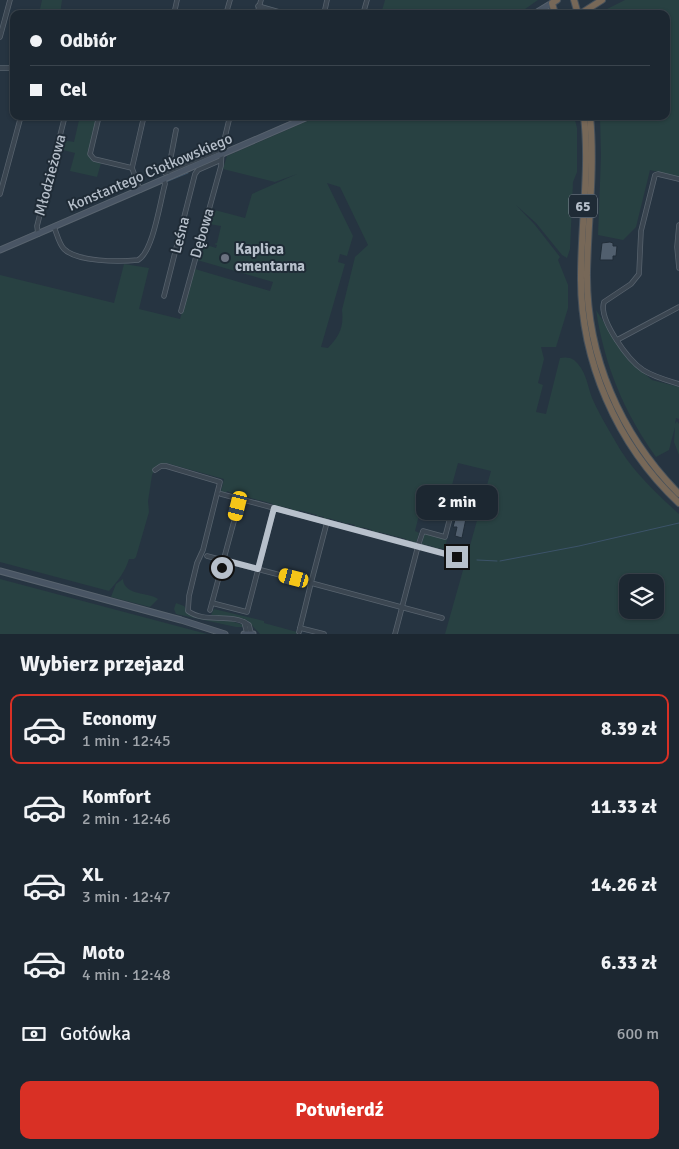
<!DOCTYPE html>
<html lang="pl">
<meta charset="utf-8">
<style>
body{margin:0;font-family:Signika,sans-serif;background:#29333d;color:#f1f3f6;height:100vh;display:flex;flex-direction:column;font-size:19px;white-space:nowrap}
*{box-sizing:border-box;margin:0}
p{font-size:16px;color:#a0a5ab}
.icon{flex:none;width:28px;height:28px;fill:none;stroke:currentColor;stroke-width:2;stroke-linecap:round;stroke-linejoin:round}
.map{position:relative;height:634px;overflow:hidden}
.details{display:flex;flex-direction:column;background:#1c2731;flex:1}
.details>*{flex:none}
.guide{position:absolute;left:10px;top:10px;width:660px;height:110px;border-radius:10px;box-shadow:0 1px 4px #0004,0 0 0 1px #3a444d;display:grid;align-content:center;height:110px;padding:0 20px;background:#1c2731}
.tools{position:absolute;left:619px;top:574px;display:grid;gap:10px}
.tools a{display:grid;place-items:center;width:45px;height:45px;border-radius:10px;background:#1c2731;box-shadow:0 1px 4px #0004,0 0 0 1px #3a444d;font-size:25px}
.end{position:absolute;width:22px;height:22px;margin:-11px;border:6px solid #b7c0cb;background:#111;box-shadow:0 0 0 2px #111}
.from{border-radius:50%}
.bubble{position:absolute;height:35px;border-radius:10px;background:#1c2731;box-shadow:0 1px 4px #0004,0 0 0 1px #3a444d;font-size:16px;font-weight:700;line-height:35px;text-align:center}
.car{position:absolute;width:15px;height:30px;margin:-15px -8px;border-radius:6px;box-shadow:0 0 4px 1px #0007;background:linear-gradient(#f5c518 24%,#345 0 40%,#f5c518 0 76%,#345 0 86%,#f5c518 0)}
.guide b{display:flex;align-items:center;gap:18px;height:48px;font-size:19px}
.guide b+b{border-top:1px solid #3a444d}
.guide i{width:12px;height:12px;background:#f1f3f6}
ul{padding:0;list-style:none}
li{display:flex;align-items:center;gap:15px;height:70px;margin:0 10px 8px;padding:0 10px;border:2px solid transparent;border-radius:10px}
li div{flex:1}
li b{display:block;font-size:19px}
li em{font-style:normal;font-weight:700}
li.selected{border-color:#d93025}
li>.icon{width:45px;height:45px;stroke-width:1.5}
h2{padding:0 20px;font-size:22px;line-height:60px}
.pay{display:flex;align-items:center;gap:12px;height:55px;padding:0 20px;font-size:19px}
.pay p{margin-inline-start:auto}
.action{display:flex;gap:10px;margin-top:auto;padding:10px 20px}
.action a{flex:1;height:58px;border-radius:10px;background:#d93025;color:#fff;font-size:20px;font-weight:700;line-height:58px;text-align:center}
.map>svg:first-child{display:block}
</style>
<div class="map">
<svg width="679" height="634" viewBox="0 0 679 634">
<rect width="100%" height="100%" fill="#263441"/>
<g fill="#284142" fill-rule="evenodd">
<polygon points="42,0 62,0 60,14 39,14"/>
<polygon points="385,0 538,0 518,14 381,14"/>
<polygon points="625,0 679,0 679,177 650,170 636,227 623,240 598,235 601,156 600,116 666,116 666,14 597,14"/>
<polygon points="80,116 97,116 88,155 92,161 101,163 97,177 70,171 75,153 59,149 61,140 74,142"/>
<path d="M319 116H574L577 128V172L573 182 570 249 567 258 562 255 536 223 516 205 535 225 560 257 558 260 568 285V308L556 347H541L544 359 538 383 543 385 536 412 546 414 560 358C565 357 570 357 574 360 586 370 587 384 592 398 598 412 606 425 614 439 630 469 654 491 679 514V634H445L491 471 458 463 448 500 424 495 415 531 419 533 416 543 409 540 406 542V539L379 532 378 534 372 532V530L362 527 361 529 355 528V525L347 523 345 525V523L328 518 327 520 323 519 324 517 320 516 317 518V515L299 510 297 513 292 511V509L280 506 279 508 273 506V504L259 500 258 502V500L244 496 243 498 227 491 225 494 221 492 224 479 166 463 156 467 152 475 148 501 149 512 136 557 134 559H129C126 570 118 581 109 591L0 562V275L114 303 124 264 149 268 139 309 180 319 195 269 270 291 273 282 197 260 198 258H201L203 253 200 252 203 244 216 248 217 245 214 244 217 243 221 226 209 224 205 240 207 242 203 240 211 209 245 218 252 194 297 174 275 182 223 169 227 156ZM327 183 340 187 368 245 355 257 342 310C344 328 339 336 328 348L321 347 345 264 338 262 340 254 347 256 353 236ZM628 582H655V610H628Z"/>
<path d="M596 310 628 360 652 380 679 387V419L676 418 675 424 677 421 679 424V455L674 442 675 427 669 450 656 457C624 413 604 364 596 310Z"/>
<polygon points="424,533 447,539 444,552 444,549 438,548 437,550 434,549 435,547 422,544"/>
<polygon points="0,579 207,634 0,634"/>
<path d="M123 579C124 596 149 592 158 599L150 607 111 597 116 584Z"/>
<path d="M176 603 184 606 189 614C200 617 240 620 245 627H236L176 614 174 609Z"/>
<polygon points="214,609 264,621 264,623 297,632 296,634 260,634 247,620 211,615"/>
</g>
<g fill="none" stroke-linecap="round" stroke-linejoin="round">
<g stroke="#3c5369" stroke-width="1">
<polyline points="166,182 188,173"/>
<polyline points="477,560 497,561"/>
<polyline points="500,561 579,546 679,523"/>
</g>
</g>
<g fill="#515f6e" stroke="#212d38">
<polygon points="610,242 613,243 613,246 617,246 616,256 613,256 613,260 600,260 602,243"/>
<polygon points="460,502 469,504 462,538 455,536 457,527 453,527"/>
</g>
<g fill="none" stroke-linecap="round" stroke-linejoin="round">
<g stroke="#58636e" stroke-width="5.5">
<g id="street">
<polyline points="258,6 286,14"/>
<polyline points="83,14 92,14"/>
<polyline points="174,14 177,0"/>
<polyline points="226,14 230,0"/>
<polyline points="257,14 261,0"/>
<polyline points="324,14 327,0"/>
<polyline points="363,14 367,0"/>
<polyline points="0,37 10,0"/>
<polyline points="0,68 14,68"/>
<polyline points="99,116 90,154 94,159 132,168"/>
<polyline points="168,172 176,130"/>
<polyline points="165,173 222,149"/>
<path d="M679 179 658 174 655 175 641 231 639 274 631 284 604 302C598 319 628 360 643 370 654 377 666 380 679 384"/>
<polyline points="140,190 132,168 144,116"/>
<polyline points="0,194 21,116"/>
<polyline points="679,225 677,247 679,268"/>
<path d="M54 227C57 234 59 244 64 249 77 262 119 262 138 260 153 252 160 202 165 184L164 180"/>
<polyline points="38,234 37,226 65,116"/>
<polyline points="164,296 195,174 198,170 221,160"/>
<polyline points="181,311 221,166 222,149 230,116"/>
<polyline points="617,340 679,307"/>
<path d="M155 470 161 466H166L220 482 203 550 197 563 189 596 188 611C205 624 232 612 249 625L251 633"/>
<polyline points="221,494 240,499"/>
<polyline points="274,508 418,546 423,531 445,537 456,495 473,500 476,498 478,492"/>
<polyline points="327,522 311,583 442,618"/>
<polyline points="207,556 311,583 299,632"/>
<polyline points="210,610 240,499 274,508 247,612 212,603"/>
<polyline points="244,622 247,633"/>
<polyline points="300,628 324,634"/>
<polyline points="395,634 418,546 457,557"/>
</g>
</g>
<g stroke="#58636e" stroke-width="7">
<g id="secondary">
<polyline points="534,14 552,3"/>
<polyline points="0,250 310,116"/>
<polyline points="0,571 181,620 225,634"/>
<polyline points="244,634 253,634"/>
</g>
</g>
<g stroke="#45505b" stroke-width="8">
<g id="highway">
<polyline points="574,0 578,14"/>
<polyline points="555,14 552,3 557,0"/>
<polyline points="580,14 602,0"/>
<path d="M584 116C590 169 581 223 581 276 580 360 617 445 679 503"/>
<path d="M590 116C595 168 588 220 587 272 586 356 620 434 679 494"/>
</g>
</g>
<use href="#street" stroke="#3b4651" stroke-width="4"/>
<use href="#secondary" stroke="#495564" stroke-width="5"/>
<use href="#highway" stroke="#776858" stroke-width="6"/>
</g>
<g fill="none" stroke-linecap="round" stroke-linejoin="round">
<polyline stroke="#b7c0cb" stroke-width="6" points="222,568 224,560 258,569 274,508 457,557"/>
</g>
<circle fill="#6b7280" stroke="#1f2b36" stroke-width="2" cx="225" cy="258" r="5"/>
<g text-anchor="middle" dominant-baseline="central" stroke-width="4" stroke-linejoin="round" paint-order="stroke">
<rect fill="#1f2b36" stroke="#89939e" stroke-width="1" x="569" y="194.5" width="28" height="23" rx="4"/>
<g font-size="14" font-weight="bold" fill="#b7c0cb">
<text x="583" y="206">65</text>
</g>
<g font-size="15" fill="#b7c0cb" stroke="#1f2b36">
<text transform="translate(150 172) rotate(-23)">Konstantego Ciołkowskiego</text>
<text transform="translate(50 175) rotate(-75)">Młodzieżowa</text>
<text transform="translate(202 233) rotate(-74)">Dębowa</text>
<text transform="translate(180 235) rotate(-76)">Leśna</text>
</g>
<g font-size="15" font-weight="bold" fill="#b7c0cb" stroke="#1f2b36" text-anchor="start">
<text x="235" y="249">Kaplica<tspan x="235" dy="17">cmentarna</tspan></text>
</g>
</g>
</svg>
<div class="tools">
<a><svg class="icon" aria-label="layers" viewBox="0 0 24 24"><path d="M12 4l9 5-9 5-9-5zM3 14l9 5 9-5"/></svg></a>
</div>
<i class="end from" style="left:222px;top:568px"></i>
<i class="end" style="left:457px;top:557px"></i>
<div class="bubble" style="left:416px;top:485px;width:82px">2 min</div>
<i class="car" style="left:238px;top:506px;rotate:194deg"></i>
<i class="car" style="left:294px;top:578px;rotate:285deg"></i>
<div class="guide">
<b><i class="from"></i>Odbiór</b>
<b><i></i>Cel</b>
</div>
</div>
<section class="details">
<h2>Wybierz przejazd</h2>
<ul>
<li class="selected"><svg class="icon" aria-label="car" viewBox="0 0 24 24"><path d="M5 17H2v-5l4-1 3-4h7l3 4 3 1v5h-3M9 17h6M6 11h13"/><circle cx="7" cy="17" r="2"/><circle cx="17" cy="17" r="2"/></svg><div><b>Economy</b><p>1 min · 12:45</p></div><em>8.39 zł</em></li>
<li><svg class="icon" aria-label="car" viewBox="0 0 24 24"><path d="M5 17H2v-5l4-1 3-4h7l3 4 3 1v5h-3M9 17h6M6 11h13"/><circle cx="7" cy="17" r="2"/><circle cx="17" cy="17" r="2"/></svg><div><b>Komfort</b><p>2 min · 12:46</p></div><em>11.33 zł</em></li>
<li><svg class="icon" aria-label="car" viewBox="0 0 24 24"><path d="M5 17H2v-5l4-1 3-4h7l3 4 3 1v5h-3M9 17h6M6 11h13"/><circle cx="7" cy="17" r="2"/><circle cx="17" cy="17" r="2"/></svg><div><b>XL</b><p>3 min · 12:47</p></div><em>14.26 zł</em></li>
<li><svg class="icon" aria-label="car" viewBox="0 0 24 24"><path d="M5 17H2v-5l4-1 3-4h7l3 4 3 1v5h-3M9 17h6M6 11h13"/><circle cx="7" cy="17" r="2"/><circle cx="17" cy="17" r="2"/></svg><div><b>Moto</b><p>4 min · 12:48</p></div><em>6.33 zł</em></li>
</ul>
<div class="pay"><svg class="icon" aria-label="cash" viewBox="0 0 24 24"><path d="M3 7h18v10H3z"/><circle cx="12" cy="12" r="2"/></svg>Gotówka<p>600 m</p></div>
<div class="action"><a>Potwierdź</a></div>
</section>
